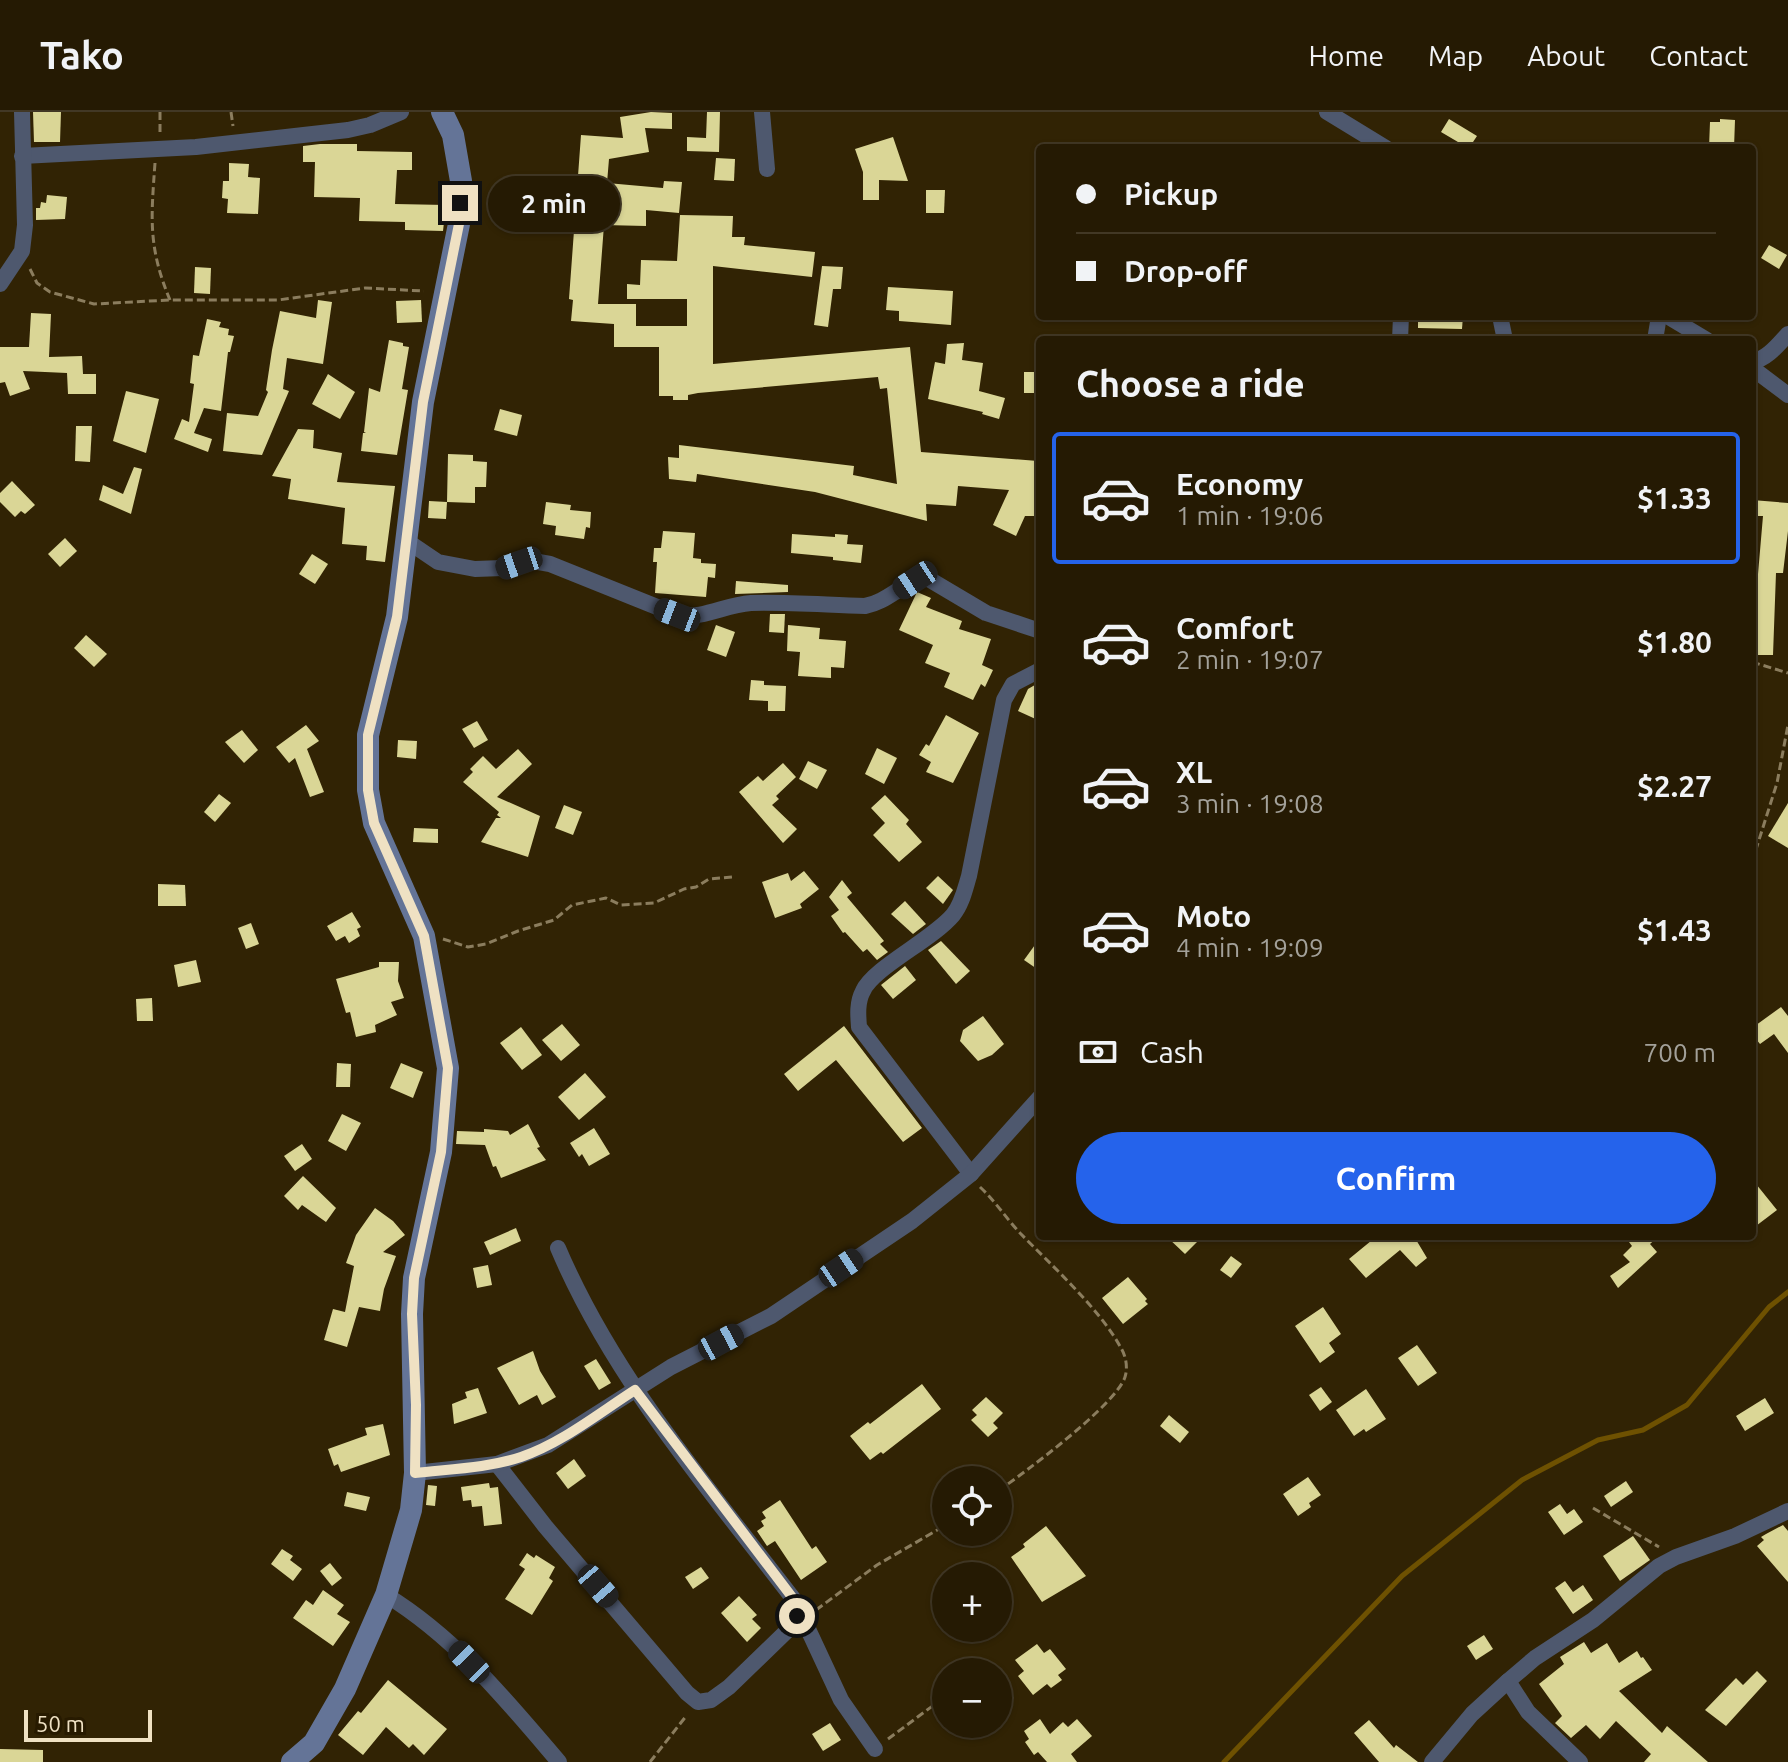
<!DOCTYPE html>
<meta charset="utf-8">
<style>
body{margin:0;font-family:Ubuntu,sans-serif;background:#2d230d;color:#f1f3f6;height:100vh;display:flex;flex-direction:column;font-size:30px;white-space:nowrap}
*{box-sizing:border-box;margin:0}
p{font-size:26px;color:#a3a19a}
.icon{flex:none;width:44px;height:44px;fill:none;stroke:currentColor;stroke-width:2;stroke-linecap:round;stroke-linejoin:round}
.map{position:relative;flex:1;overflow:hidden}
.panel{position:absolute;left:1036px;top:224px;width:720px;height:904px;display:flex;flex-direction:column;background:#251a03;border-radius:8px;box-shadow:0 2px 6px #0004,0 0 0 2px #423825}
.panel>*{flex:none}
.hud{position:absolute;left:1036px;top:32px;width:720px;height:176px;border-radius:8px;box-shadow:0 2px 6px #0004,0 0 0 2px #423825;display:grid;align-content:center;height:176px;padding:0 40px;background:#251a03}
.tools{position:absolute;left:932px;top:1354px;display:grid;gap:16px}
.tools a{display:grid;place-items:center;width:80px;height:80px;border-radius:50%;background:#251a03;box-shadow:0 2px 6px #0004,0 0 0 2px #423825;font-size:40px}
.scale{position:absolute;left:24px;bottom:20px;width:128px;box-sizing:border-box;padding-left:8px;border:4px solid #efe1c3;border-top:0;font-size:22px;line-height:28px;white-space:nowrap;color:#efe1c3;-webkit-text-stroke:6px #271a00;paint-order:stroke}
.end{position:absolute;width:36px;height:36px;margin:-18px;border:10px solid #efe1c3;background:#111;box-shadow:0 0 0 4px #111}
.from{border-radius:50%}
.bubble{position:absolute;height:56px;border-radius:28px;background:#251a03;box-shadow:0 2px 6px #0004,0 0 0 2px #423825;font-size:26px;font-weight:600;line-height:56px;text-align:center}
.car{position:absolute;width:24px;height:48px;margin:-24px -12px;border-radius:10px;box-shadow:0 0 6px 2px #0007;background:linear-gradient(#222 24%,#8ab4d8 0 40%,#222 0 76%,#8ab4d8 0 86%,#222 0)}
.hud b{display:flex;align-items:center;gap:28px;height:76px;font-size:30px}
.hud b+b{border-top:2px solid #423825}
.hud i{width:20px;height:20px;background:#f1f3f6}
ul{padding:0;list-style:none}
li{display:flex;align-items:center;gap:24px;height:132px;margin:0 16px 12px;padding:0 24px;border:4px solid transparent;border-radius:8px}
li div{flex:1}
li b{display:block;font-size:30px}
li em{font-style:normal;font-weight:600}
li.on{border-color:#2563eb}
li>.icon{width:72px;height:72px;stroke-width:1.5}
h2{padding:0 40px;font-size:36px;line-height:96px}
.pay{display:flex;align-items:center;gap:20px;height:88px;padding:0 40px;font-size:30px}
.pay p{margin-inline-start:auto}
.action{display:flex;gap:16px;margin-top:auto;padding:16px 40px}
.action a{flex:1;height:92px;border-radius:48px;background:#2563eb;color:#fff;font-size:32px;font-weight:600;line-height:92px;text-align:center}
header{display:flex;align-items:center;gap:48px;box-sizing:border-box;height:112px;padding:0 40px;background:#251a03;border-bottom:2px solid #423825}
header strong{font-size:38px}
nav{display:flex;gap:44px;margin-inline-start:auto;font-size:28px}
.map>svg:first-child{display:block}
</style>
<header>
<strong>Tako</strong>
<nav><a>Home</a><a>Map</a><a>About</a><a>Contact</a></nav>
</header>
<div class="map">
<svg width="1788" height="1650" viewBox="0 0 1788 1650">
<rect width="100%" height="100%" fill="#312304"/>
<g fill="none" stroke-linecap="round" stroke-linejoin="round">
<polyline stroke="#6e5101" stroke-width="5" points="1224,1650 1402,1464 1522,1368 1598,1328 1643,1318 1687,1293 1769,1195 1788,1180"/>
</g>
<g fill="#dad696">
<polygon points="33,0 61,0 60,30 34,30"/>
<polygon points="651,0 672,1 672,17 645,16 649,40 609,47 607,71 663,76 664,69 682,70 679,101 646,98 646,114 604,113 598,192 636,192 636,214 687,214 687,187 627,187 627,172 640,173 641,148 677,149 680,103 733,104 732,125 745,125 744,133 815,140 812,165 713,154 713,252 910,235 921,340 1038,349 1036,404 1025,404 1016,424 993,413 1009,378 958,374 956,394 926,392 927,409 815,380 697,362 696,370 669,367 668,345 679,346 679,333 854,354 853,363 897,372 887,276 880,277 878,265 698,281 688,283 688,288 673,288 673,284 659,284 659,235 614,235 614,212 571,209 573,188 569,187 581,23 623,26 620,5"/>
<polygon points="707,0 720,0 719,40 687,39 687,25 706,26"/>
<polygon points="1449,7 1477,24 1469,36 1454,36 1458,30 1441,20"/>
<polygon points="1720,7 1735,8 1734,36 1709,36 1710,10 1720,10"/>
<polygon points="893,25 908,69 879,68 879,88 863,88 863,60 855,37"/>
<polygon points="320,32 357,32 357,39 412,40 412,58 397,58 395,92 446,93 443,119 405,118 405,110 359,109 360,86 314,85 315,50 303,50 303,34"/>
<polygon points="716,46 735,47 734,69 714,68"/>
<polygon points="229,51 249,52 248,65 260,66 258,102 227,101 228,87 222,86 223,69 229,69"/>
<polygon points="926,78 945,78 944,101 926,101"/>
<polygon points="47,83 67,85 65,107 36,108 36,96 40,96 41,90 46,91"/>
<polygon points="1769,133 1787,143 1779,157 1761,146"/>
<polygon points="822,154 843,155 841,177 833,177 828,215 814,213"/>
<polygon points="195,155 211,156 210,182 194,181"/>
<polygon points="888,175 953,179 951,213 899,209 899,199 886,198"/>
<polygon points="318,188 332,190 323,252 287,246 283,277 289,279 262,343 223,339 227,301 258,304 268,280 266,278 272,238 280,199 316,206"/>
<polygon points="421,188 422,210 397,211 396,189"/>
<polygon points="31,201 51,202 49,245 82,244 83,262 96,262 96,282 68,282 67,261 23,259 30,277 10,284 5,270 0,271 0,235 29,235"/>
<polygon points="1418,204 1463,204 1462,217 1418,216"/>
<polygon points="207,207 221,210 219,215 229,217 228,223 234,224 230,240 228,240 221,299 204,296 194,321 212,327 208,340 174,327 182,307 189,310 194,272 190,271 193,243 199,244"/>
<polygon points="389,228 403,231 403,234 409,235 402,277 408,278 397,343 361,339 363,321 366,321 364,320 369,276 380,280"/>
<polygon points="964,231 962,248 983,251 979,279 1005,286 999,307 982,302 983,300 928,287 935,250 945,252 947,232"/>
<rect x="1024" y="260" width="16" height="21"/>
<polygon points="328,262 355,280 340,307 312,292"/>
<polygon points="126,279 159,287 146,341 113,329"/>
<polygon points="500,297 522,303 517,324 494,318"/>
<polygon points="76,314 92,314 90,350 75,349"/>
<polygon points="298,317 314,318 313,336 342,341 337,370 395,374 385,450 366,448 367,434 342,432 345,396 288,387 291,367 272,364"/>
<polygon points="448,342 473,343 473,349 487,350 486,375 475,375 475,391 447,390 446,407 428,406 429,389 447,390"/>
<polygon points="134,355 142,357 131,402 99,388 103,373 123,382"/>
<polygon points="12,369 35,393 25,402 21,399 15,405 0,390 0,381"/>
<polygon points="1752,388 1788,391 1788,419 1783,461 1776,461 1773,543 1752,543 1752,462 1758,462 1763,404 1752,404"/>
<polygon points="546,390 571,393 570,398 591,400 590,416 586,415 584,427 555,423 556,414 543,412"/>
<polygon points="663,419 695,421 693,446 701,447 701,451 716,452 715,466 708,465 706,485 655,481 657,450 653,450 654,436 661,436"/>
<polygon points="792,422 835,425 835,422 848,423 847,432 863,433 861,451 833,448 833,445 791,441"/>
<polygon points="65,426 77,439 60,455 48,442"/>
<polygon points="312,442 328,452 315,472 299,462"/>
<polygon points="736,469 788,473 788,480 735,482"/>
<polygon points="917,480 931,486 926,495 962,509 959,517 991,527 982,553 993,558 985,575 981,572 973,588 944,575 950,561 925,551 933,533 899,518"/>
<polygon points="770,502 785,502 784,521 769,520"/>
<polygon points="716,513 735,520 726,545 707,538"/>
<polygon points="788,513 820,516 819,527 846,529 844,556 831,555 831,566 798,564 800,540 787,539"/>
<polygon points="86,523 107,542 94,555 74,536"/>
<polygon points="751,568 764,569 764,573 786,574 785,599 768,599 768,589 749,588"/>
<polygon points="1040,570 1040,609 1018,599 1028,577"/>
<polygon points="946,603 979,621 953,671 926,660 931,650 919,643 926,632 929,634"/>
<polygon points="477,609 488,628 474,636 462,617"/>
<polygon points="306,613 319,629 307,637 324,680 310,685 295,646 289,651 276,635"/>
<polygon points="242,618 258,638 244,651 225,630"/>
<polygon points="398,628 417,629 416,647 397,645"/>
<polygon points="877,636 897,646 884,672 865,662"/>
<polygon points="518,637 532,652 497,685 540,704 528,745 481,730 496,706 501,706 497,703 499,700 463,670 473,660 470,657 483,644 496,657"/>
<polygon points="808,649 827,658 817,677 799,667"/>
<polygon points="783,651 796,665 776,684 779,687 772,693 797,717 783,731 739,680 758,664 763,669"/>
<polygon points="219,682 231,691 215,710 204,700"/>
<polygon points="885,683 909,708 906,712 922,730 899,750 873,723 885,711 871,696"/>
<polygon points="1788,691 1788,736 1768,724"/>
<polygon points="564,693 582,700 573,723 555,716"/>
<polygon points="414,716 438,717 438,731 413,730"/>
<polygon points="804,759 819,777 800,792 802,796 775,806 762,770 788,761 791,769"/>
<polygon points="938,764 953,778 943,792 926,776"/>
<polygon points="842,768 852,781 847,785 884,829 880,832 888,840 877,848 867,837 863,840 845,820 843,821 831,804 839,798 829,785"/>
<polygon points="158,772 185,773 186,794 158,794"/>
<polygon points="905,789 926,812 913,822 891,802"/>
<polygon points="352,800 361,815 357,817 360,824 349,831 345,824 336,829 327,814"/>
<polygon points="251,811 259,832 246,837 238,816"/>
<polygon points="1040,826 1040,859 1024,848"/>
<polygon points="941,829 970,859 956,872 928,838"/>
<polygon points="196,848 201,870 178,875 174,853"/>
<polygon points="379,850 399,850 398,869 404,886 391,890 397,903 375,913 376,920 356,925 350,900 346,901 336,867 379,855"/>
<polygon points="905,854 916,868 893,887 881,873"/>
<polygon points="152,886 153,909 137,909 136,887"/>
<polygon points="1781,895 1788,904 1788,941 1774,922 1760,932 1752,922 1752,916"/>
<polygon points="983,904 1004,932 992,943 978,949 960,929 963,918"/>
<polygon points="562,912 580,933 561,949 542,928"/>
<polygon points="844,914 922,1016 903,1030 836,948 798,979 784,962"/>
<polygon points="521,915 542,943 522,958 500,931"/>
<polygon points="337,951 351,952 350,975 336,975"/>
<polygon points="401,951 423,960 413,986 390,976"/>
<polygon points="585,961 606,985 579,1008 558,985"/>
<polygon points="342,1002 361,1011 346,1039 328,1029"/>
<polygon points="528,1012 540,1035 537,1036 546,1048 501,1066 496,1054 493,1055 485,1033 456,1032 457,1019 484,1020 484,1017 508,1019 510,1023"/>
<polygon points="594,1016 610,1042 589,1054 582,1042 579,1045 570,1031"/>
<polygon points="302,1032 312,1047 295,1059 284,1044"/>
<polygon points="303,1064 336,1096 326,1110 302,1093 298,1098 284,1084"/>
<polygon points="1752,1067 1777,1098 1752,1117"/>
<polygon points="375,1096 393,1109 405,1123 383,1140 396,1144 384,1177 380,1199 359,1195 347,1235 324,1228 333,1197 345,1200 354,1154 346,1151 356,1123"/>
<polygon points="516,1116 521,1129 490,1143 484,1130"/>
<polygon points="1166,1124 1203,1124 1185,1142"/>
<polygon points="1377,1124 1417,1124 1415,1126 1427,1146 1416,1155 1400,1138 1366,1166 1349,1147"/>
<polygon points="1637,1124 1659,1124 1650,1132 1657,1140 1618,1176 1610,1164 1630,1150 1623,1143 1632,1134 1629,1130"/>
<polygon points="1231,1144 1242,1152 1231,1166 1220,1158"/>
<polygon points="488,1153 492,1173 477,1176 473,1156"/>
<polygon points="1128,1165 1147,1187 1145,1189 1148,1192 1123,1212 1102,1186"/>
<polygon points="1323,1195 1341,1222 1329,1231 1335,1240 1320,1251 1295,1214"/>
<polygon points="1417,1233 1437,1261 1418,1274 1398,1246"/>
<polygon points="533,1239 540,1259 556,1285 542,1293 537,1283 519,1293 497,1256"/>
<polygon points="596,1247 611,1271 599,1278 584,1254"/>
<polygon points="922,1272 941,1297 883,1342 881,1340 870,1348 850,1324 868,1310 870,1312"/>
<polygon points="1321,1275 1332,1290 1320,1299 1309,1283"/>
<polygon points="478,1276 487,1301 454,1312 452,1292 467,1286 465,1280"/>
<polygon points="1366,1277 1386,1307 1366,1320 1364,1317 1354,1324 1336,1298"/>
<polygon points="986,1285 1003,1301 993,1311 998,1316 988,1325 971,1308 977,1303 972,1298"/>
<polygon points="1765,1286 1774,1301 1745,1319 1736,1304"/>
<polygon points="1169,1303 1189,1320 1180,1331 1160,1314"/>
<polygon points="383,1312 390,1343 341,1360 338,1352 334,1354 328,1337 367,1323 365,1316"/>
<polygon points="574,1347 586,1364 568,1377 556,1361"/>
<polygon points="1308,1365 1321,1383 1309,1391 1311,1395 1298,1404 1283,1382"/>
<polygon points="1626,1369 1633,1380 1611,1395 1604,1384"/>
<polygon points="489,1371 490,1376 498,1375 502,1412 484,1414 482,1394 472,1395 471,1388 463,1389 461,1375"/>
<polygon points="428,1373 437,1374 435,1394 426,1393"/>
<polygon points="347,1380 370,1385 366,1399 344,1394"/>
<polygon points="780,1388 812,1437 816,1434 827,1450 801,1468 775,1429 767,1434 757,1419 764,1414 761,1409 766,1406 762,1400"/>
<polygon points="1560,1392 1567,1402 1574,1397 1583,1410 1564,1423 1548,1400"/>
<polygon points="1783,1413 1788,1419 1788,1470 1757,1434 1764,1428 1761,1425 1766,1422"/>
<polygon points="1046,1414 1086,1464 1042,1490 1011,1445 1025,1435 1023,1432"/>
<polygon points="1633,1424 1650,1448 1620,1469 1603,1444"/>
<polygon points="282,1437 293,1444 290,1448 302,1457 293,1469 271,1452"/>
<polygon points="527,1441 534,1446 536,1443 555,1455 549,1466 553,1469 532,1503 505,1487 525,1457 519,1453"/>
<polygon points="330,1451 342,1466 332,1474 320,1459"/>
<polygon points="701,1455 709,1466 693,1477 685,1465"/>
<polygon points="1565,1469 1573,1480 1583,1473 1593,1488 1573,1502 1555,1476"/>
<polygon points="323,1478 344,1493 337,1502 350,1510 333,1534 293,1506 306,1488 313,1493"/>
<polygon points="739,1484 757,1503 752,1507 761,1516 747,1530 721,1501"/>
<polygon points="1484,1523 1493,1537 1476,1548 1467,1534"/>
<polygon points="1584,1530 1591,1541 1607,1531 1619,1551 1637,1539 1641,1546 1643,1545 1652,1558 1619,1579 1662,1621 1667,1614 1708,1650 1644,1650 1651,1642 1616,1609 1600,1627 1586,1613 1571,1626 1555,1611 1562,1604 1539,1572 1564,1552 1560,1545"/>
<polygon points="1037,1532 1044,1541 1050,1537 1066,1557 1058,1563 1062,1568 1051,1576 1047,1572 1033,1583 1018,1564 1024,1559 1015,1548"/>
<polygon points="1757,1559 1767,1569 1726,1614 1705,1598 1736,1566 1743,1573"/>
<polygon points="388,1568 447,1617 424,1643 413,1632 409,1636 386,1615 363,1643 338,1623 358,1599 361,1601"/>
<polygon points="1040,1607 1050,1622 1063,1610 1068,1615 1077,1607 1092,1624 1071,1642 1077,1650 1047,1650 1038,1640 1034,1643 1025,1630 1029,1627 1024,1619"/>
<polygon points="1369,1608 1394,1636 1396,1633 1418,1650 1379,1650 1354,1621"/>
<polygon points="830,1611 841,1628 823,1639 812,1622"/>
<polygon points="0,1637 43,1638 43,1650 0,1650"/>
</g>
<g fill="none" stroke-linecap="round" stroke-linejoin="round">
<g stroke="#8b7d5e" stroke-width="3" stroke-dasharray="8 4" stroke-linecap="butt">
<polyline points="160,0 160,22"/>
<polyline points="231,0 233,14"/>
<path d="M155 51C151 107 148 135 170 188"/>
<polyline points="30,157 37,171 50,180 94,192 170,188 278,188 365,176 424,179"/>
<polyline points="1478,228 1489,223"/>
<polyline points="1752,550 1788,561"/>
<polyline points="1752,750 1777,671 1788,613"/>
<polyline points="443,827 468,835 486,832 518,819 554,808 572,793 606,786 621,793 654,791 684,777 696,775 709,767 733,765"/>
<path d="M980 1075C995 1089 1006 1106 1020 1121 1051 1153 1100 1197 1121 1236 1126 1244 1128 1256 1125 1265 1116 1293 1024 1361 998 1379"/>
<polyline points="1593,1396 1659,1435"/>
<polyline points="816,1498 877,1453 946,1413"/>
<polyline points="998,1575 1013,1587"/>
<polyline points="888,1627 946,1584"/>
<polyline points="650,1650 687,1603"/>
</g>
<g stroke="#4e586e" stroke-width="16">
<polyline points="762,0 767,57"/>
<polyline points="1327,0 1386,36"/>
<polyline points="22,44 196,35 348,18 370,13 401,0"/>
<polyline points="0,172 22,139 25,113 22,0"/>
<polyline points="1500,204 1505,228"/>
<polyline points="1667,204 1707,228"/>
<polyline points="1400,228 1401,204"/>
<polyline points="1655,228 1659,204"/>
<path d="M1752 250C1768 246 1777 234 1788 222"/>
<polyline points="1752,256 1788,283"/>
<path d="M407 429 438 450 475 457 503 456 533 449 550 452 677 503C706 507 723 493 751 491 789 490 827 493 865 494 889 490 904 468 927 466L986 501 1040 519"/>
<path d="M971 1062 859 915C858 903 857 890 863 879 873 856 932 828 953 803 962 792 965 777 969 764L1004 588 1013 572 1040 558"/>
<path d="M497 1352 545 1414 687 1581 698 1590 711 1588 729 1575 792 1514 797 1504 798 1493C711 1379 614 1268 558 1136"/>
<polyline points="415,1361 497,1352 548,1333 671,1255 771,1204 912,1109 971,1062 1040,985"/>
<path d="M386 1483C456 1526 506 1588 559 1650"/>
<polyline points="797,1505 807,1515 841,1588 875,1637"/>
<polyline points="1508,1569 1528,1600 1580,1650"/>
<polyline points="1432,1650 1472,1602 1508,1569 1535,1546 1593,1508 1659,1454 1676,1445 1735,1424 1788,1399"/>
</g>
<polyline stroke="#647497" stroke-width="22" points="292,1650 314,1631 345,1577 386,1483 411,1398 415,1361 412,1202 414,1166 441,1040 448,956 424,824 374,711 368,678 368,623 397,505 423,290 459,112 461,69 453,23 442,0"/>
</g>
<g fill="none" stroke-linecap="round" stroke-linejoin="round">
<path stroke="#efe1c3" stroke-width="10" d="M460 91 459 112 423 290 397 505 368 623V678L374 711 424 824 448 956 441 1040 414 1166 412 1202 416 1293 415 1361C450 1357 488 1356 521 1345 562 1331 599 1301 635 1278L798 1493 797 1504"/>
</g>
</svg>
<div class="tools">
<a><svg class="icon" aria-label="locate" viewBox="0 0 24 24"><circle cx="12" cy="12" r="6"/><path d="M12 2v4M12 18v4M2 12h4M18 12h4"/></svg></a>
<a>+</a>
<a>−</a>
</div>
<div class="scale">50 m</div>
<i class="end from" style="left:797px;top:1504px"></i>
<i class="end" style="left:460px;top:91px"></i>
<div class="bubble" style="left:488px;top:64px;width:132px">2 min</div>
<i class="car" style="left:519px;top:451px;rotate:251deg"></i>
<i class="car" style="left:915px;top:468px;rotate:237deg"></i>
<i class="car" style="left:677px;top:503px;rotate:291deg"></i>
<i class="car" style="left:841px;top:1156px;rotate:56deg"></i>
<i class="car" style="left:721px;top:1230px;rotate:62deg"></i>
<i class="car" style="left:598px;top:1474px;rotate:139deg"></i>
<i class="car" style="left:469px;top:1550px;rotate:316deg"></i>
<div class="hud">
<b><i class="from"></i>Pickup</b>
<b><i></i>Drop-off</b>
</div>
<section class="panel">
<h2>Choose a ride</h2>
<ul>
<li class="on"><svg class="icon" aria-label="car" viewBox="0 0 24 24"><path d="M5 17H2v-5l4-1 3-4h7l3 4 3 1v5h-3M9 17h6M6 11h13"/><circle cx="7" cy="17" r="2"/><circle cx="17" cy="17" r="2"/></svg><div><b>Economy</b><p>1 min · 19:06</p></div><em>$1.33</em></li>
<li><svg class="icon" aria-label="car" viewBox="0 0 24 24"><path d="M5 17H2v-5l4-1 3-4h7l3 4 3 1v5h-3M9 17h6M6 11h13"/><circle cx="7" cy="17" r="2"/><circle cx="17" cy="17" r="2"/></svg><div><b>Comfort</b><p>2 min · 19:07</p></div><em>$1.80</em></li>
<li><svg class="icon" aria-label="car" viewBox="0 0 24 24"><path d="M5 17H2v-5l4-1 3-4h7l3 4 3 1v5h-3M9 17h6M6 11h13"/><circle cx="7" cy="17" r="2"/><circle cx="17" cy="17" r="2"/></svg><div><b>XL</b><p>3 min · 19:08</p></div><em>$2.27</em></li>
<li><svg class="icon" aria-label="car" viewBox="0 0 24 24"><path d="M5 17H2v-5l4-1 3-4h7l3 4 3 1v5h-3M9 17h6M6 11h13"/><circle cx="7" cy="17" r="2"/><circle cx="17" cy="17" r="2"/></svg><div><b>Moto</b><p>4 min · 19:09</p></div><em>$1.43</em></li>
</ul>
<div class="pay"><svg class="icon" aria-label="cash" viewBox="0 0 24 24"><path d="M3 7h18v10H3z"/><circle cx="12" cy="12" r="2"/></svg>Cash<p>700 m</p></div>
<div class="action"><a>Confirm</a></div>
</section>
</div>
